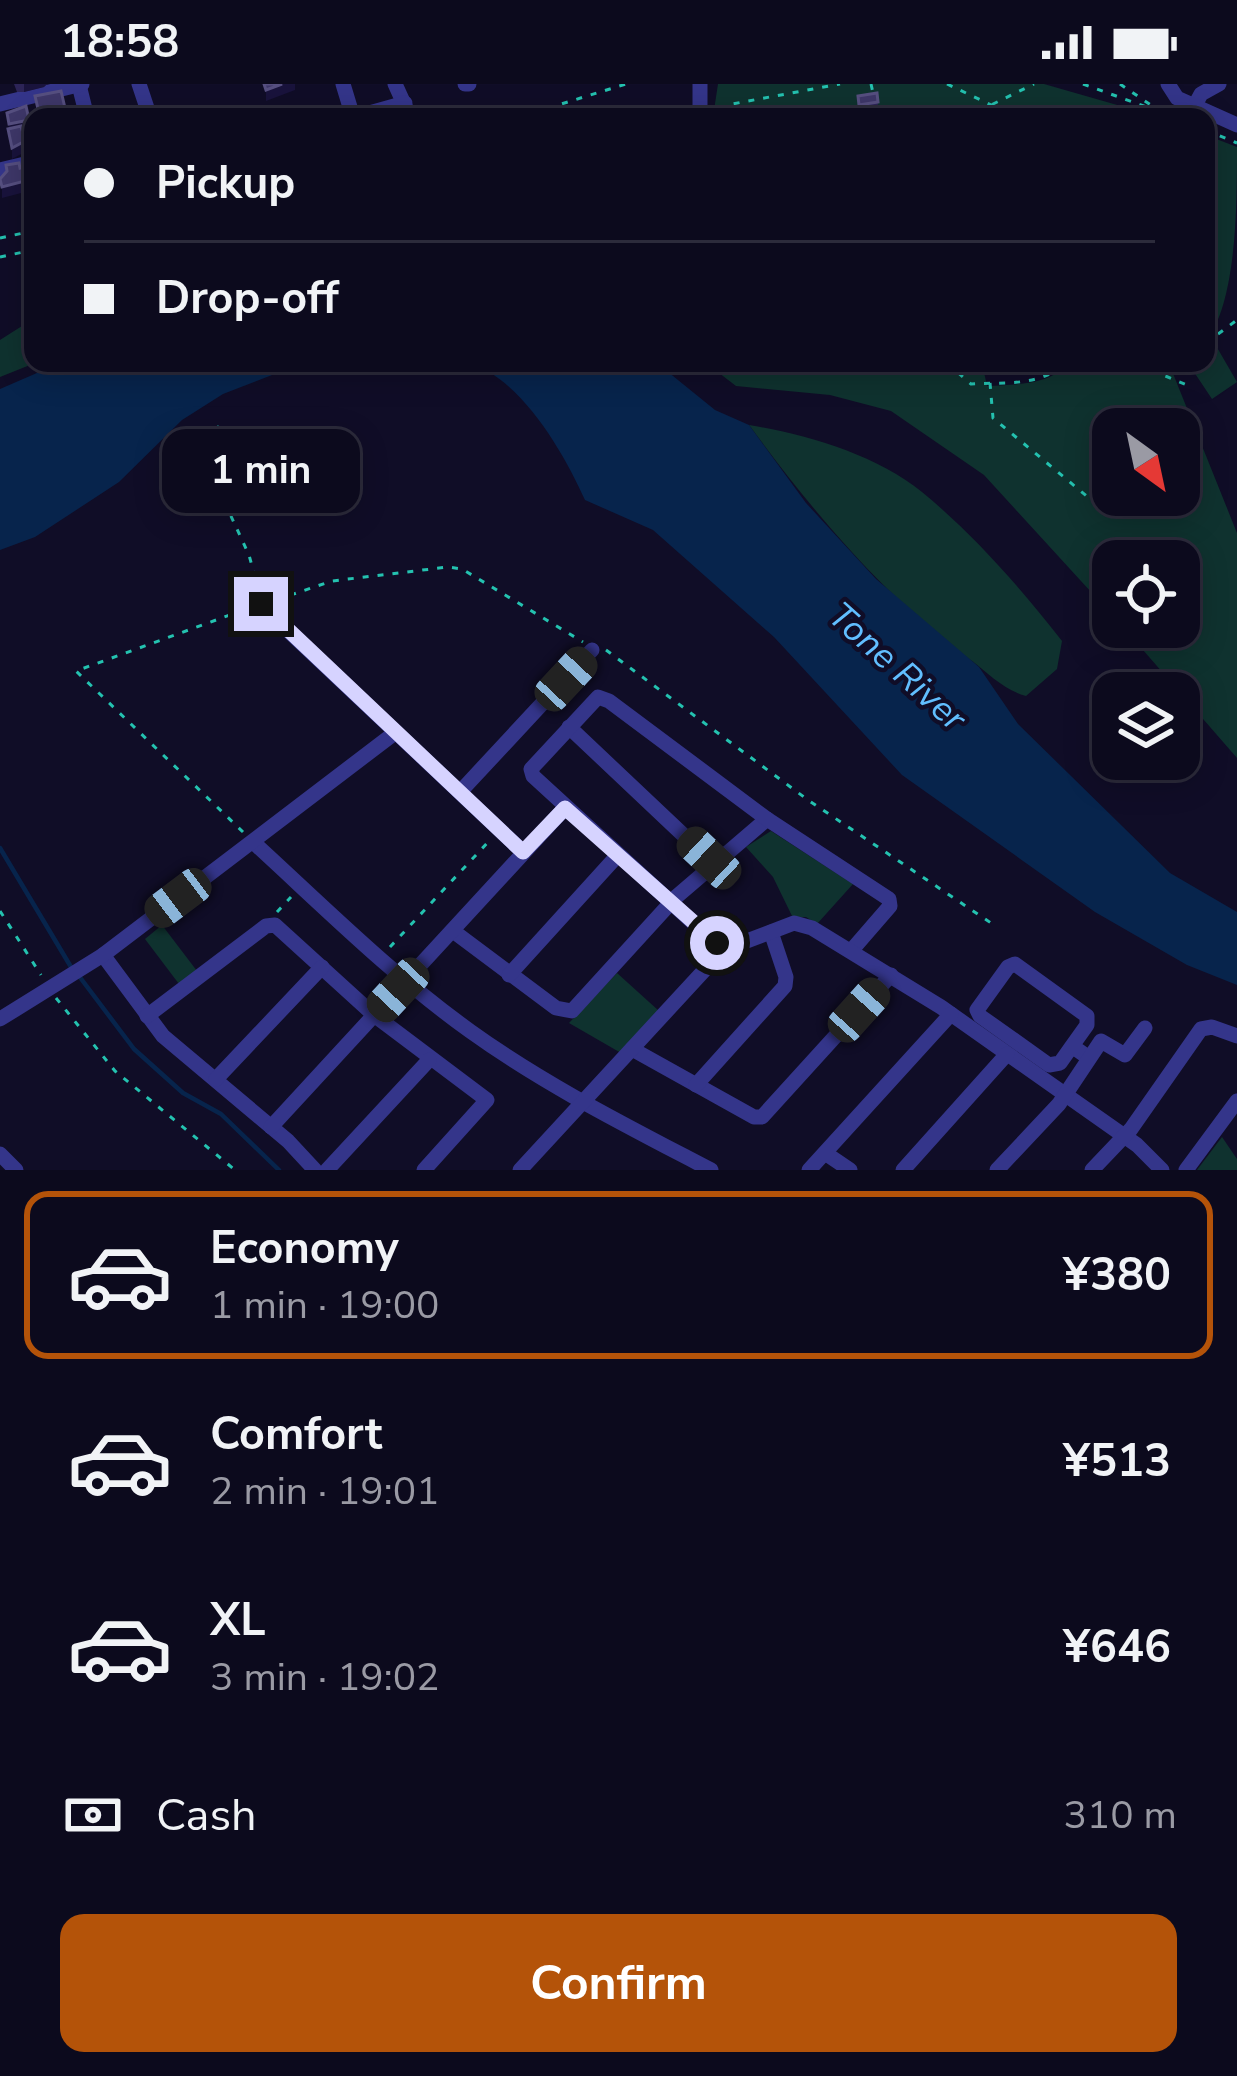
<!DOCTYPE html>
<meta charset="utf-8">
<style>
body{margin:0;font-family:"Nunito Sans",sans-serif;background:#151326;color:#f1f3f6;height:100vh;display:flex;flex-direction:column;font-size:45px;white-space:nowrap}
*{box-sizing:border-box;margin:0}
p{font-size:39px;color:#9a9aa4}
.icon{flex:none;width:66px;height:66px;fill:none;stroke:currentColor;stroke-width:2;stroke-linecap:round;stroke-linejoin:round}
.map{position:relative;height:1086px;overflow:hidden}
.drawer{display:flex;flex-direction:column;background:#0c0a1d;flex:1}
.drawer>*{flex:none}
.hud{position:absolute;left:24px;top:24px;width:1191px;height:264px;border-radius:24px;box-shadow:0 6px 30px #0003,0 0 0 3px #2c2b3b;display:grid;align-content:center;height:264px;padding:0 60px;background:#0c0a1d}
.needle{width:78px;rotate:147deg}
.buttons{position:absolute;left:1092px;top:324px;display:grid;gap:24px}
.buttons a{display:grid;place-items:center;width:108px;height:108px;border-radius:24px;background:#0c0a1d;box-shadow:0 6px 30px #0003,0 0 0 3px #2c2b3b;font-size:60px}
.end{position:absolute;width:54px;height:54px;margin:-27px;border:15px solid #d6d3ff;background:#111;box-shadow:0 0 0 6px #111}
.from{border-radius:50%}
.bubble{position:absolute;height:84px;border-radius:24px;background:#0c0a1d;box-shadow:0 6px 30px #0003,0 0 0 3px #2c2b3b;font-size:39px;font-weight:700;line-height:84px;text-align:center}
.car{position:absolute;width:36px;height:72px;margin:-36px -18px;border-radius:15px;box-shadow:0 0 9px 3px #0007;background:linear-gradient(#222 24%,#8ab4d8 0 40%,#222 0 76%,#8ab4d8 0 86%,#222 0)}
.hud b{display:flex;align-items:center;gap:42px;height:114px;font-size:45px}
.hud b+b{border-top:3px solid #2c2b3b}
.hud i{width:30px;height:30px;background:#f1f3f6}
ul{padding:21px 0 0;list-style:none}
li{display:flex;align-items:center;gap:36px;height:168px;margin:0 24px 18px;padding:0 36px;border:6px solid transparent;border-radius:24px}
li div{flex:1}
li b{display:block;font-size:45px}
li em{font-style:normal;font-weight:700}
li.active{border-color:#b45309}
li>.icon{width:108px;height:108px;stroke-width:1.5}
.pay{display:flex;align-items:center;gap:30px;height:132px;padding:0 60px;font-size:45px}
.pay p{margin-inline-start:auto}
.primary-button{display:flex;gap:24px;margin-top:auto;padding:24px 60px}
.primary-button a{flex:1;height:138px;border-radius:24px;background:#b45309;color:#fff;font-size:48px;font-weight:700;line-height:138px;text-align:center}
.status{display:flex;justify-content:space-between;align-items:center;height:84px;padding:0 60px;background:#0c0a1d;direction:ltr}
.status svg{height:33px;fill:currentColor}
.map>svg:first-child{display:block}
</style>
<div class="status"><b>18:58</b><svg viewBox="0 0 49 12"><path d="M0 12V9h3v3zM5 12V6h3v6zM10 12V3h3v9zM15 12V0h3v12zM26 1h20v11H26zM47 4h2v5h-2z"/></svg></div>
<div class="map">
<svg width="1237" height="1086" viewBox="0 0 1237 1086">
<rect width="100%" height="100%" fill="#100d27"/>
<g fill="#0f322f" fill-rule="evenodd">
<polygon points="718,0 1044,0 1159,33 713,33"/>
<path d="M1206 51 1237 63C1237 120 1237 217 1206 257Z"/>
<polygon points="33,235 35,279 0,293 0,256"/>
<polygon points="1215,260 1237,298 1212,315 1188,279 1206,279 1206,265"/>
<path d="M706 279H982L987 302C1018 300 1046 302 1070 279H1181L1172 287 1237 449V674L1123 543H1179V477H1113V532L984 391 891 327 830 311 736 302ZM1113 345H1179V411H1113Z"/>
<path d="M749 341C807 351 875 370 922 408 973 450 1021 504 1062 557L1057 585 1026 612C1004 606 989 590 972 577 883 512 814 429 749 341Z"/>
<polygon points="771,747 853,800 817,840 806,833 793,834 773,793 746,763"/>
<polygon points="162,841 197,887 179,900 145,855"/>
<polygon points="617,889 659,927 621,969 569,939"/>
<polygon points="1222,1053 1237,1075 1237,1086 1197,1086"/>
</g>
<g fill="#07244c">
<polygon points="60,279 303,279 223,310 182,336 119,398 35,453 0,466 0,305"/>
<path d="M470 279H657L715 326 749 341 806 419 876 495 979 583 1018 640 1170 789 1237 828V901L1187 881 1095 828 902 691 774 553 653 446 585 416C564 369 522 296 470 279Z"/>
</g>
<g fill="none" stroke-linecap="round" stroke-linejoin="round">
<g stroke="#07244c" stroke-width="4.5">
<polyline points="0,764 71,883"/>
<polyline points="79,892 134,965 183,1009 221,1030 279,1086"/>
</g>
<g stroke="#24c2b0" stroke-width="3" stroke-dasharray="6 9" stroke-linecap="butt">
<polyline points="871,0 873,9"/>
<polyline points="947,0 1006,28"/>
<polyline points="1083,0 1174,33"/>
<polyline points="1120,0 1158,26"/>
<polyline points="519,33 626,0"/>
<polyline points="590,33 654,24 666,33"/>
<polyline points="735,33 732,20 840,0"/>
<polyline points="984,33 993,20 1034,0"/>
<polyline points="1206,46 1237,59"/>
<polyline points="0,154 33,147"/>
<polyline points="0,173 33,166"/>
<polyline points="1206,259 1237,236"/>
<path d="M947 279 971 300C1004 298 1040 303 1066 279"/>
<polyline points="1108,279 1131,287 1151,286 1187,301"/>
<polyline points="1176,286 1179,279"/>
<polyline points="990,299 993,334 1107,429"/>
<polyline points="219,342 191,389 189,403 230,430 249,471 259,507"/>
<polyline points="276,516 332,497 448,483 462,485 583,558"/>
<polyline points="606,566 808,716 994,841"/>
<polyline points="243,748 76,587 249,524"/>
<polyline points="0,827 41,891"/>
<polyline points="277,828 291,813"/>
<polyline points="390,863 490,756"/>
<polyline points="56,914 115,987 235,1086"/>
</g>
<g stroke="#34358a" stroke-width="15">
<polyline points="139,0 150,33"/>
<polyline points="343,0 353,33"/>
<polyline points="395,0 410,33"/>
<polyline points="465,0 469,0"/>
<polyline points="700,0 700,33"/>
<polyline points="1168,0 1177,14 1237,41"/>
<polyline points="79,1 87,33"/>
<polyline points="0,20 82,0"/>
<polyline points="1194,23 1201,10 1219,0"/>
<polyline points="355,33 405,19"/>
<polyline points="0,86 33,78"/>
<polyline points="261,521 523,768"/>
<polyline points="569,643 714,780"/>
<polyline points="460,708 592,566"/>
<path d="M253 758C323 822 392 891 470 947 545 1001 629 1043 711 1086"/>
<polyline points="453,847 556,924 572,927 676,813 767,735"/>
<polyline points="723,866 533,692 531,685 598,613 609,617 767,735 889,815 890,822 851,867"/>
<polyline points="103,871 163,952 288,1057 315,1086"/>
<polyline points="509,891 617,772"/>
<polyline points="147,932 266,842 275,841 374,931 487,1016 424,1086"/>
<polyline points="0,935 103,871 396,648"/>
<polyline points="1072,962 1060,979 1049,981 980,932 977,926 1008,883 1015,880 1087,932 1087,941 1072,962 1089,974"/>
<polyline points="632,965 754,1033 762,1033 891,891"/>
<polyline points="216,995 322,883"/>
<polyline points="696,1001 785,902 786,893 771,848"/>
<polyline points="271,1043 565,724"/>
<polyline points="825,1069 850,1086"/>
<polyline points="0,1070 16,1086"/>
<polyline points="327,1086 429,976"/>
<polyline points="520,1086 723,866 794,839 812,844 941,923 1137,1061 1162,1086"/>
<polyline points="809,1086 951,930"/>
<polyline points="903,1086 1007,970"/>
<polyline points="997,1086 1059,1020 1101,957 1125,971 1145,944"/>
<polyline points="1092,1086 1131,1045 1201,945 1212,943 1237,952"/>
<polyline points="1186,1086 1237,1017"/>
</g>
</g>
<g fill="#2c2457">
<polygon points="14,0 47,0 44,3 24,8 17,8"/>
<polygon points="877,9 878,23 859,26 858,12"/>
<polygon points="35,12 65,24 65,32 78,33 37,33"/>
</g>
<g fill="#19133c">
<polygon points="24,0 47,0 44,3 24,8"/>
<polygon points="282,0 295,0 295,6 266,17 266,6"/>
<polygon points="29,36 29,47 9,51 9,40"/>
<polygon points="25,57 25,68 12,75 12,64"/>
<polygon points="29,96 29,107 2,114 2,103"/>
</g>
<g fill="#3e3769" stroke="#564f80" stroke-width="3">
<polygon points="264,0 282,0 266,6"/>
<polygon points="61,7 65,24 39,29 35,12"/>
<polygon points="877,9 878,18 859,21 858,12"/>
<polygon points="26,22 29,36 9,40 7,29"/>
<polygon points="21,42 25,57 12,64 8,45"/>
<polygon points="19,79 20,84 27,82 29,96 2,103 0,95 7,87 6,81"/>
</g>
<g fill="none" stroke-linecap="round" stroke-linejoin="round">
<polyline stroke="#d6d3ff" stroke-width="15" points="261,520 523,768 565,724 717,859"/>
</g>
<g text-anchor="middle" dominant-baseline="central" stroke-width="9" stroke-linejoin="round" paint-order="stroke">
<g font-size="36" font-style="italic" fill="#61beff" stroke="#100d27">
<text transform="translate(897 583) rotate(42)">Tone River</text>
</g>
</g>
</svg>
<div class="buttons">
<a><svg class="needle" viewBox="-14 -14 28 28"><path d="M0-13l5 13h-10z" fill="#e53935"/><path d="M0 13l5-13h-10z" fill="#9a9aa4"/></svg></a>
<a><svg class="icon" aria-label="locate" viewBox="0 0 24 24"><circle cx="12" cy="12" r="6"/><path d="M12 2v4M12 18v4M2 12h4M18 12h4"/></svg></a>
<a><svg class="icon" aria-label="layers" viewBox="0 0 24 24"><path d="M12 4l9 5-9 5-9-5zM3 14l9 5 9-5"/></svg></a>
</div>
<i class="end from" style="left:717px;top:859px"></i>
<i class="end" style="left:261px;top:520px"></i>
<div class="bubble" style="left:162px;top:345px;width:198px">1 min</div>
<i class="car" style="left:566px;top:595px;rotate:43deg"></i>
<i class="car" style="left:709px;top:774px;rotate:313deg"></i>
<i class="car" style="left:178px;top:814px;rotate:233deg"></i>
<i class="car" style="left:398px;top:906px;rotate:223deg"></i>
<i class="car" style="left:859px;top:926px;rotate:42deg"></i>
<div class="hud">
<b><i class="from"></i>Pickup</b>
<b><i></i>Drop-off</b>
</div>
</div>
<section class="drawer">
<ul>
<li class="active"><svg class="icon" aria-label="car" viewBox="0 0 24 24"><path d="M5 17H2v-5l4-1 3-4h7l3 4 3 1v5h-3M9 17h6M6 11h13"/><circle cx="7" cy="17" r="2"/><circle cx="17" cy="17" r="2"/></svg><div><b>Economy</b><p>1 min · 19:00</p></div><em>¥380</em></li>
<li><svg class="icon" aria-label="car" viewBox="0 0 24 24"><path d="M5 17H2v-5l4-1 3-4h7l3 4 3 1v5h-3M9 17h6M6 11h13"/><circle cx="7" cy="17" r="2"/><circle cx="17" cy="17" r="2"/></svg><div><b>Comfort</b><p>2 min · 19:01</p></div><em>¥513</em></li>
<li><svg class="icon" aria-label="car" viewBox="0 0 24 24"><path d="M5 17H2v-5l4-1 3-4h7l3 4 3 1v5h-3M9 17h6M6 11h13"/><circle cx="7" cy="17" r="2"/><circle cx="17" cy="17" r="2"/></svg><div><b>XL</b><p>3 min · 19:02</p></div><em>¥646</em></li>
</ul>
<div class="pay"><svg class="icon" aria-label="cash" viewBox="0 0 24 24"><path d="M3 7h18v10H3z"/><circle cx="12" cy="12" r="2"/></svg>Cash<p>310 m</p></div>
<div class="primary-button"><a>Confirm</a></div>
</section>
